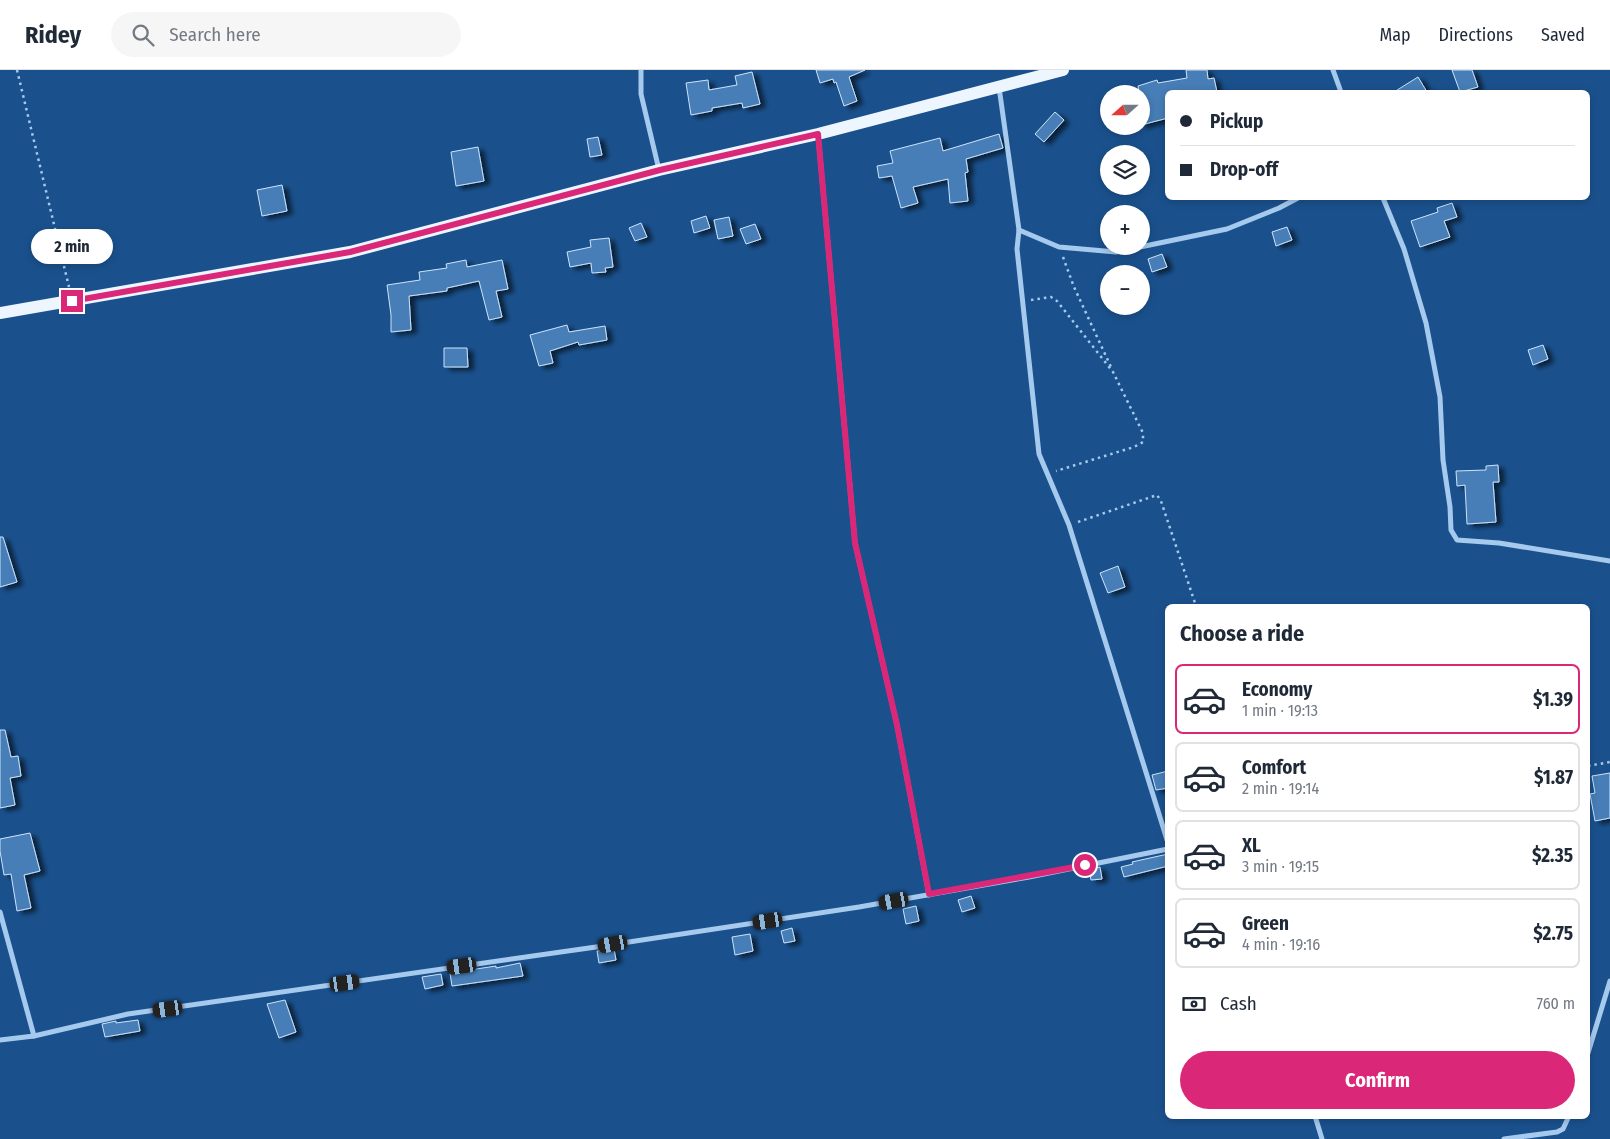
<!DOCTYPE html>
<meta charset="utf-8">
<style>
body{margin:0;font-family:"Fira Sans Condensed",sans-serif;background:#f6f6f7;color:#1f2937;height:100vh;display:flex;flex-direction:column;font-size:19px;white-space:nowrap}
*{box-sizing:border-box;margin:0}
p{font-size:16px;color:#747a83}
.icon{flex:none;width:28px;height:28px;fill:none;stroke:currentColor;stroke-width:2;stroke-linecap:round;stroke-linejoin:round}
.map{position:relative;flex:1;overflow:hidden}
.drawer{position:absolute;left:1165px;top:534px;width:425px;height:515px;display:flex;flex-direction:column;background:#fff;border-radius:8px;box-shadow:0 2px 8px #0003}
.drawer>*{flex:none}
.guide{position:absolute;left:1165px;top:20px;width:425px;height:110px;border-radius:8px;box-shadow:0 2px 8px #0003;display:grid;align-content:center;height:110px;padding:0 15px;background:#fff}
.needle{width:32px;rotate:249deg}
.controls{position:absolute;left:1100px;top:15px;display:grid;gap:10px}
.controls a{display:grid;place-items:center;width:50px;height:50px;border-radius:50%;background:#fff;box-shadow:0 2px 8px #0003;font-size:25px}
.end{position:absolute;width:22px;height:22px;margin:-11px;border:6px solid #db2777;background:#fff;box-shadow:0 0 0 2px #fff}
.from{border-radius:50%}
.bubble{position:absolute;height:35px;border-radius:18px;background:#fff;box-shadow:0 2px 8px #0003;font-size:16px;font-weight:700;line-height:35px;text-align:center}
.car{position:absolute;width:15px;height:30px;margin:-15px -8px;border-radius:6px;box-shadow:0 0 4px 1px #0007;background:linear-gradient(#222 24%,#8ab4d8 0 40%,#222 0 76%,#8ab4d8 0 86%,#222 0)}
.guide b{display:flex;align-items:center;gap:18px;height:48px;font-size:19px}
.guide b+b{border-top:1px solid #e0e1e3}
.guide i{width:12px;height:12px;background:#1f2937}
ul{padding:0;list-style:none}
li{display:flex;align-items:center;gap:15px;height:70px;margin:0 10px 8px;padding:0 5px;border:2px solid #e0e1e3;border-radius:8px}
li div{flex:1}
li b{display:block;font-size:19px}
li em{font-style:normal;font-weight:700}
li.on{border-color:#db2777}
li>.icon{width:45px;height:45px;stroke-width:1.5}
h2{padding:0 15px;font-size:22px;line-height:60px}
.pay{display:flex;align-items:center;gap:12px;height:55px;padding:0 15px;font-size:19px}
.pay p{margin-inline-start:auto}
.action{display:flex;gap:10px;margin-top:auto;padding:10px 15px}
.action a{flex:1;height:58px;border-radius:30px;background:#db2777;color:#fff;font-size:20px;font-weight:700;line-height:58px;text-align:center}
header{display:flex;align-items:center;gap:30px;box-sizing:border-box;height:70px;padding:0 25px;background:#fff;border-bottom:1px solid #e0e1e3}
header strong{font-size:24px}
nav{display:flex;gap:28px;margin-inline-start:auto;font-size:18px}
.search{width:350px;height:45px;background:#f6f6f7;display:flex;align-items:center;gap:12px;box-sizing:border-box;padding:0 18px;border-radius:28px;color:#747a83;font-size:19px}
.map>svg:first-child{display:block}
</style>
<header>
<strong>Ridey</strong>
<div class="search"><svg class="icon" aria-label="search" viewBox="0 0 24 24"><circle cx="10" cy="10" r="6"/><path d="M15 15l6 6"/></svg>Search here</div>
<nav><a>Map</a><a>Directions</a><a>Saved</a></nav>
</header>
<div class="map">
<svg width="1610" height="1069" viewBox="0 0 1610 1069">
<defs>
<filter id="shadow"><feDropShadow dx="5.5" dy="3" stdDeviation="2.5" flood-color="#0009"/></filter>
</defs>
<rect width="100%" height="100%" fill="#1a518d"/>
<g fill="#477eb7" stroke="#cce3fa" filter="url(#shadow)">
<polygon points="816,0 865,0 849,7 857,31 844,36 836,12 834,13 833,9 820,13"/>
<polygon points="1186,0 1207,0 1208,9 1214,8 1217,22 1168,22 1168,48 1141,55 1141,22 1139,22 1138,16 1157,10 1158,13 1187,8"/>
<polygon points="1452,0 1472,0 1478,17 1460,22"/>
<polygon points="752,2 760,34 743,38 742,33 712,38 712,41 691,45 686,13 708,10 709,20 737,15 735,6"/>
<polygon points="1418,7 1427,22 1394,22"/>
<polygon points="1055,42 1064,50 1044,72 1035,64"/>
<polygon points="999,64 1003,78 966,89 968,102 965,103 968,131 950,133 948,109 913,117 918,133 901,138 892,106 879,108 877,96 893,93 890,81 940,68 943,81"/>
<polygon points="598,67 602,85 590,87 587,69"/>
<polygon points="478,77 484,111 456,116 451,82"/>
<polygon points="282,115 287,141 262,146 257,120"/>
<polygon points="1452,133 1457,147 1444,151 1450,167 1420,177 1411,151 1438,142 1437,138"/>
<polygon points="706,146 710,158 694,163 691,151"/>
<polygon points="729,147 733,166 718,169 714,150"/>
<polygon points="641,153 647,167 635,171 629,158"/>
<polygon points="755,154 761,169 746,174 740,159"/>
<polygon points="1287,157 1292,170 1276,176 1272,162"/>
<polygon points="609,168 613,197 605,198 606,202 592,203 591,193 570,197 567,182 591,177 590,170"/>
<polygon points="1162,184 1167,197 1152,202 1148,189"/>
<polygon points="466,190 467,197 502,190 508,219 496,221 502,247 489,250 479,211 447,218 447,221 409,226 411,260 391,262 391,245 387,215 420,210 419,202 447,198 446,194"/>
<polygon points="567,255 569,262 605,256 607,270 579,275 578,272 550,281 553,293 539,296 530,265"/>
<polygon points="1543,275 1548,289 1533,295 1528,280"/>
<polygon points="444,278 467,278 468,297 444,297"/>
<polygon points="1498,395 1499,412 1493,412 1496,452 1467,454 1465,415 1457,416 1456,401 1486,400 1486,396"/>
<polygon points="0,467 3,467 17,512 0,517"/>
<polygon points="1118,496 1125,517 1108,523 1100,503"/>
<polygon points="0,660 5,660 11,687 18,686 21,706 10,708 15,735 0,738"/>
<polygon points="1168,701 1168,718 1156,720 1152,705"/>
<polygon points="1610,703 1610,748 1595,751 1590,724 1595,723 1592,706"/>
<polygon points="30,763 40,801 24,805 31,838 17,841 11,804 4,805 0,781 0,769"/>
<polygon points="1168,784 1168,796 1124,807 1121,797 1133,794 1132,792"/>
<polygon points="1100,797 1102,809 1091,810 1089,799"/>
<polygon points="971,826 975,838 962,842 958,830"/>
<polygon points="916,836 919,851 906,854 903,839"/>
<polygon points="792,858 795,871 784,873 781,861"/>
<polygon points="750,864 753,881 735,885 732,867"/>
<polygon points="614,879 616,890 599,893 597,881"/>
<polygon points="520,893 523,906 452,916 450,903 496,896 496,898"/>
<polygon points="441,904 443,915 425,919 422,907"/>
<polygon points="285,930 296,962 279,968 267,934"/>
<polygon points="138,950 140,961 105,967 102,954 116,951 116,953"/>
</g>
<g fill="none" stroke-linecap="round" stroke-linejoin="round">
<g stroke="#a6caee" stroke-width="2.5" stroke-dasharray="2.5 4" stroke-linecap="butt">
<polyline points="17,0 69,217"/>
<polyline points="1063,187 1074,217 1111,297"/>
<polyline points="1031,230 1051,227 1057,231 1113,302 1143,363 1143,372 1134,377 1056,401"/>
<polyline points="1078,452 1157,425 1161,431 1196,536"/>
<polyline points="1588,696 1610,692"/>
</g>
<g stroke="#a6caee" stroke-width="5">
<polyline points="641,0 641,24 659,100"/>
<polyline points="1333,0 1341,22"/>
<polyline points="999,17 1019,160 1017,179 1039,384 1069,455 1168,773"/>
<polyline points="818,64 855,473 897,655 929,825"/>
<polyline points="1383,128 1404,179 1426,253 1440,327 1443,390 1450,437 1451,460 1457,470 1499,473 1610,491"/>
<polyline points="1019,160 1059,177 1116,182 1227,159 1279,138 1298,128"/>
<polyline points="0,842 34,966 0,970"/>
<polyline points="34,966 128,944 596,877 859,837 1029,807 1168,779"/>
<polyline points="1588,983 1610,911"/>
<polyline points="1315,1046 1322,1069"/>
<polyline points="1504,1069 1557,1062 1563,1059 1569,1046"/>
</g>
<polyline stroke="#edf5ff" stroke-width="12" points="0,243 350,182 659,100 818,64 1063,0"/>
</g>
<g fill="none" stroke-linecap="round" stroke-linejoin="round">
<polyline stroke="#db2777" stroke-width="6" points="72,231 350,182 660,100 818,64 855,473 897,655 929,824 1085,795"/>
</g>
</svg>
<div class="controls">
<a><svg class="needle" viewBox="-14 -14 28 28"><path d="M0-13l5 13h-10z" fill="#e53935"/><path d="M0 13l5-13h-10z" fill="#747a83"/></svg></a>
<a><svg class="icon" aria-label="layers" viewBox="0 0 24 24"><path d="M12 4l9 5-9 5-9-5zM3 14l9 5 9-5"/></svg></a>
<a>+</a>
<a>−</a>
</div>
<i class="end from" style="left:1085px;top:795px"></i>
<i class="end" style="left:72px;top:231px"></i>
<div class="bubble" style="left:31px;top:159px;width:82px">2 min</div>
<i class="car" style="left:894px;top:831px;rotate:260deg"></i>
<i class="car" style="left:768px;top:851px;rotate:261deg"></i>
<i class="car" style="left:613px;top:874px;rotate:260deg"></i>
<i class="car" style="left:462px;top:896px;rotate:262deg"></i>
<i class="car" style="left:345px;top:913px;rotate:82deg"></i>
<i class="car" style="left:168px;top:939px;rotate:262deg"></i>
<div class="guide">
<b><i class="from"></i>Pickup</b>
<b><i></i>Drop-off</b>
</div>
<section class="drawer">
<h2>Choose a ride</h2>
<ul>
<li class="on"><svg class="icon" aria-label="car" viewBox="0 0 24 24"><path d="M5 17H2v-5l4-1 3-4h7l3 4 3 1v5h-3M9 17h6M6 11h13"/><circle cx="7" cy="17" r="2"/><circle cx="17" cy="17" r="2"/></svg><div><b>Economy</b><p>1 min · 19:13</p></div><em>$1.39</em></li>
<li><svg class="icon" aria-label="car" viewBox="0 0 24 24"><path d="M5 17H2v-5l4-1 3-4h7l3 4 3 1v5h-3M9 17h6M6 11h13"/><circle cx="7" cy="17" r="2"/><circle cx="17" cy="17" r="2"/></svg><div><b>Comfort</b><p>2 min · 19:14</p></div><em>$1.87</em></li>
<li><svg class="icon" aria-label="car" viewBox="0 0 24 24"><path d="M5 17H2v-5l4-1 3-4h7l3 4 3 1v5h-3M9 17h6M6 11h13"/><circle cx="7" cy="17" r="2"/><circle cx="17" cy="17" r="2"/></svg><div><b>XL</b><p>3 min · 19:15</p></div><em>$2.35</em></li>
<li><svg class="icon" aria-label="car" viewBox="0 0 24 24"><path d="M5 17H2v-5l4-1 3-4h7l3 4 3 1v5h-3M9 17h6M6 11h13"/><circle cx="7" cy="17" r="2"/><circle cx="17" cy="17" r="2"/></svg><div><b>Green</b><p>4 min · 19:16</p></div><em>$2.75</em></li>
</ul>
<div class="pay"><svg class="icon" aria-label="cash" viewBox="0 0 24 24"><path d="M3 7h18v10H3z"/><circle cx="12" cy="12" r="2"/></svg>Cash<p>760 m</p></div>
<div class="action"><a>Confirm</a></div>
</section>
</div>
